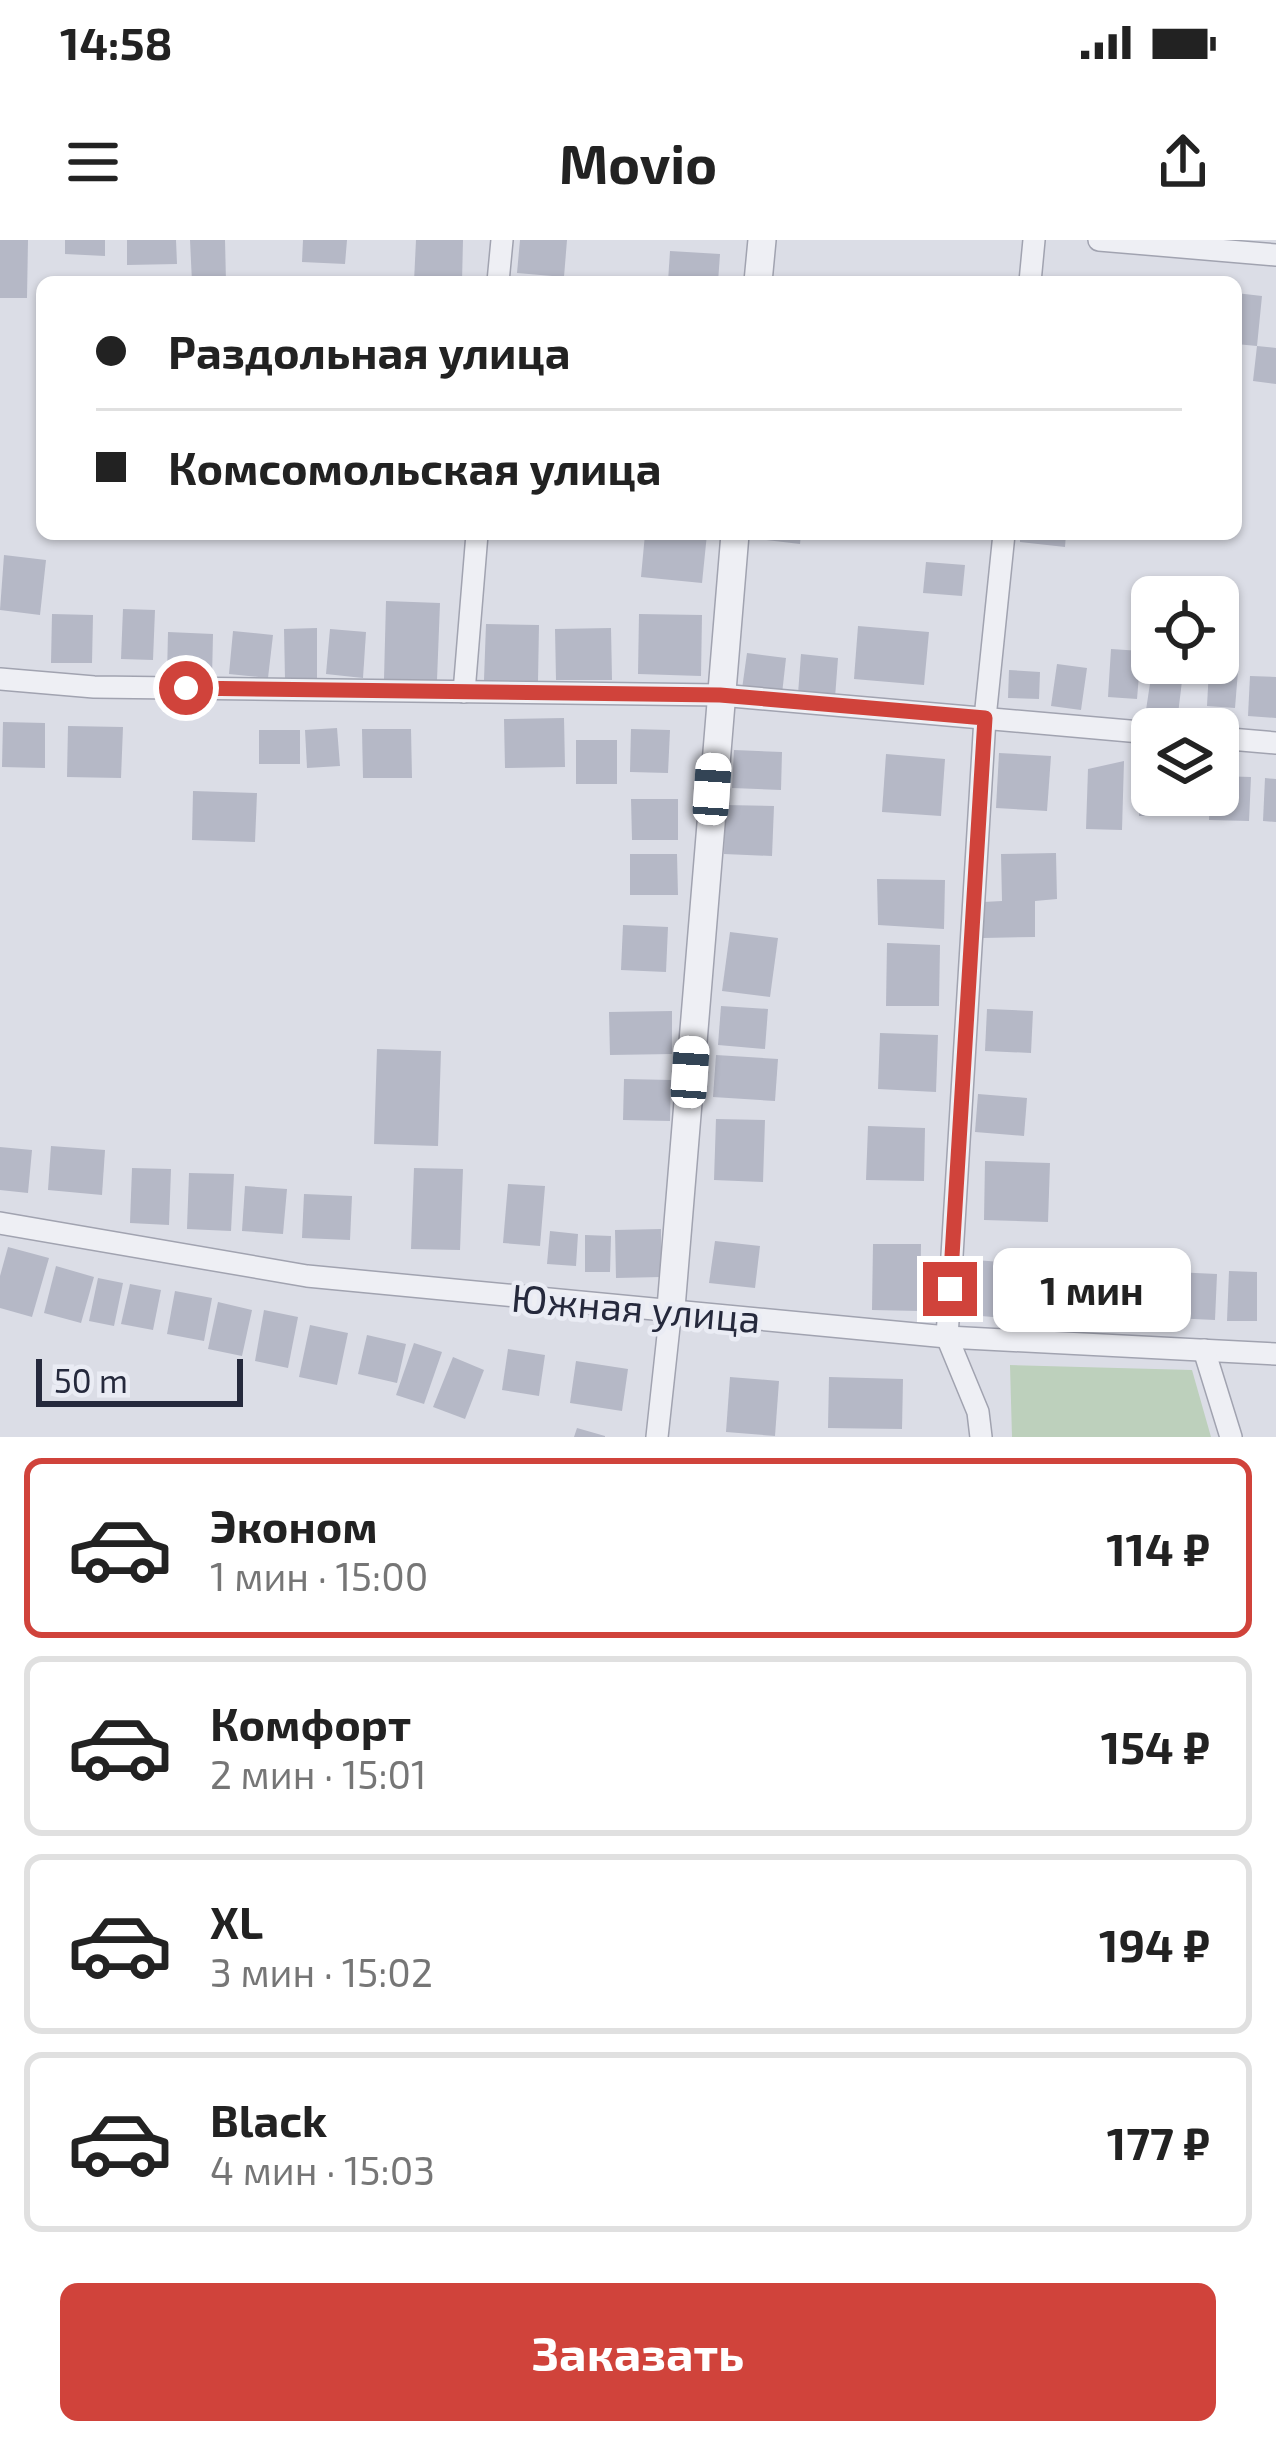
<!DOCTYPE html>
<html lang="ru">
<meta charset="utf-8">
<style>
body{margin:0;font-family:"Exo 2",sans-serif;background:#f2f2f2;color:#222;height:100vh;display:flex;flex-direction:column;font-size:45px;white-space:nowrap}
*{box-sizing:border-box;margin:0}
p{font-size:39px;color:#767676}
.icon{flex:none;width:66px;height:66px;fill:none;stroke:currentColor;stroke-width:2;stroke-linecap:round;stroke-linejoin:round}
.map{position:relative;height:1197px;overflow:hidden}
.side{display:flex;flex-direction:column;background:#fff;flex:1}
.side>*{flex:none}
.hud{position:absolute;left:36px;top:36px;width:1206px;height:264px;border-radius:18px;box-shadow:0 3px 9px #0004;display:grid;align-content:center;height:264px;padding:0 60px;background:#fff}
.buttons{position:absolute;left:1131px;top:336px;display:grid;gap:24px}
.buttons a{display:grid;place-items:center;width:108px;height:108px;border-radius:18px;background:#fff;box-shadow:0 3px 9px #0004;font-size:60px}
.scale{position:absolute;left:36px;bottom:30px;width:207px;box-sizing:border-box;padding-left:12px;border:6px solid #25293c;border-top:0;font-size:33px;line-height:42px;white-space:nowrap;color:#25293c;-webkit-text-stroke:9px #eaecf4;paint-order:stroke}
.end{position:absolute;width:54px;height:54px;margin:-27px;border:15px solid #d0433b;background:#fff;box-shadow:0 0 0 6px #fff}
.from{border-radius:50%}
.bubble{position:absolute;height:84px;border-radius:18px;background:#fff;box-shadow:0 3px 9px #0004;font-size:39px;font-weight:700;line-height:84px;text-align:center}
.car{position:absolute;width:36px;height:72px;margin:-36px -18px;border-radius:15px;box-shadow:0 0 9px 3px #0007;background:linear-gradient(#fff 24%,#345 0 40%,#fff 0 76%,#345 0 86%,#fff 0)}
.hud b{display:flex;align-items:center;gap:42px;height:114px;font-size:45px}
.hud b+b{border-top:3px solid #e0e0e0}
.hud i{width:30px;height:30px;background:#222}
ul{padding:21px 0 0;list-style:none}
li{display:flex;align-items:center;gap:36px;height:180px;margin:0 24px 18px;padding:0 36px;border:6px solid #e0e0e0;border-radius:18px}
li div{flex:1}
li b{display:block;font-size:45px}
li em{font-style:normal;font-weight:700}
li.selected{border-color:#d0433b}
li>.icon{width:108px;height:108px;stroke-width:1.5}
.action{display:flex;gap:24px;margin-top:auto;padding:24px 60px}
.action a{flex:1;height:138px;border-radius:18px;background:#d0433b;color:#fff;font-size:48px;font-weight:700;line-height:138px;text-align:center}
.status{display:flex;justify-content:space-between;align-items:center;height:84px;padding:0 60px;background:#fff;direction:ltr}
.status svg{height:33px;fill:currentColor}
header{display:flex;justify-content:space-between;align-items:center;height:156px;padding:0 60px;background:#fff;font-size:54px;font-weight:700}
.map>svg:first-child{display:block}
</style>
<div class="status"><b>14:58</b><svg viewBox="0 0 49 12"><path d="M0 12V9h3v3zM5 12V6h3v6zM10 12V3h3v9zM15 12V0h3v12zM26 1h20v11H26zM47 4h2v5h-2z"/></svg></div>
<header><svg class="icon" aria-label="menu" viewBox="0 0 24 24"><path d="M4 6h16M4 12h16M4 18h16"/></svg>Movio<svg class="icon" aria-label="share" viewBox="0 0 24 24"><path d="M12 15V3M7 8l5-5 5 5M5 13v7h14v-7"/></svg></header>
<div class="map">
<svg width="1276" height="1197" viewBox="0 0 1276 1197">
<rect width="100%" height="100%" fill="#dbdde6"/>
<polygon fill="#bdd0bc" points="1010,1125 1192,1130 1211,1197 1012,1197"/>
<g fill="#b5b8c6">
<polygon points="0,0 28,0 27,58 0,58"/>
<polygon points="65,0 105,0 105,16 65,14"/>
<polygon points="127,0 176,0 177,24 127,25"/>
<polygon points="190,0 225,0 226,42 192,42"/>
<polygon points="303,0 347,0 345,24 302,22"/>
<polygon points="416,0 463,0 462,42 414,42"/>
<polygon points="520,0 567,0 564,37 517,33"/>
<polygon points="670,11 720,14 718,42 668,42"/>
<polygon points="1059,36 1089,39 1089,42 1058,42"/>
<polygon points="1236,53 1262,56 1257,106 1276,108 1276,144 1253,141 1257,106 1236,104"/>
<polygon points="645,294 707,294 702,343 641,337"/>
<polygon points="758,294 801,294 800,304 757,299"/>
<polygon points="1020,294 1066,294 1065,307 1020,302"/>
<polygon points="4,315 46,320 40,375 0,370"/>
<polygon points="926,322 965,325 962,356 923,353"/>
<polygon points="386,361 440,363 437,440 384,439"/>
<polygon points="123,369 155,370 153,420 121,419"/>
<polygon points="52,374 93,375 92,423 51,423"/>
<polygon points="639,374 702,375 701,436 638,434"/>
<polygon points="486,384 539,385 538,441 484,440"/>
<polygon points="858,386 929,392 924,445 854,439"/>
<polygon points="317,388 317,439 285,439 284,389"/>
<polygon points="611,388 612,440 556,440 555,389"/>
<polygon points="330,389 366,392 363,438 326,434"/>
<polygon points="233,391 273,395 268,438 229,434"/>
<polygon points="168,392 213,394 212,438 167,436"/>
<polygon points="1111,409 1141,411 1137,459 1108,457"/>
<polygon points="747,413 786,418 782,454 742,449"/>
<polygon points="801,414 838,418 835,458 798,454"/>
<polygon points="1057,424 1087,428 1081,470 1051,466"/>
<polygon points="1209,429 1238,431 1235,468 1207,466"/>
<polygon points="1009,430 1040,432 1039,459 1008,458"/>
<polygon points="1250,436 1276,437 1276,478 1248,476"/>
<polygon points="1151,437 1182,441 1178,474 1146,470"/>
<polygon points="564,478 565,527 505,528 504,479"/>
<polygon points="3,482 45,483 45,528 2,527"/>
<polygon points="68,486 123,487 121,538 67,537"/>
<polygon points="337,488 340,526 307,528 305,490"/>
<polygon points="362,489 411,489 412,538 363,538"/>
<polygon points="631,489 670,490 668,533 630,532"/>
<rect x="259" y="490" width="41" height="34"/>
<rect x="576" y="500" width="41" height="44"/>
<polygon points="734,510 782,512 781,550 732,548"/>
<polygon points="999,513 1051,516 1047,571 996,568"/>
<polygon points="886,514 945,519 941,576 882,572"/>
<polygon points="1124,521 1122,590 1086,589 1088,529"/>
<polygon points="1139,533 1152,533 1152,555 1188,555 1188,576 1139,576"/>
<polygon points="1218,536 1251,537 1249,581 1209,580 1210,555 1218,555"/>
<polygon points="1265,538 1276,539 1276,582 1263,581"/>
<polygon points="193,551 257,553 255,602 192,600"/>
<polygon points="631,559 678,559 678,600 632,600"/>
<polygon points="725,565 774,566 772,616 724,614"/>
<polygon points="1056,613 1057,659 1035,661 1035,697 983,698 983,662 1002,661 1001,614"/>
<polygon points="630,614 677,614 678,655 630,655"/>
<polygon points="877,639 945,640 944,689 878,685"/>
<polygon points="623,685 668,687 666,732 621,730"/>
<polygon points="730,692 778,698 770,757 722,751"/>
<polygon points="887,703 940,705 939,766 886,766"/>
<polygon points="721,766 768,769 765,809 718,805"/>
<polygon points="987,769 1033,771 1031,813 985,811"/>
<polygon points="672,771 672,814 610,815 609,772"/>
<polygon points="880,793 938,795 936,852 878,849"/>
<polygon points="377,809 441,811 438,906 374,904"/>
<polygon points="716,815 778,819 775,861 713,857"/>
<polygon points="624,839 671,840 670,881 623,880"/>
<polygon points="978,854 1027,858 1024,896 975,892"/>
<polygon points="716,879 765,880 763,942 714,940"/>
<polygon points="868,886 925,888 924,941 866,940"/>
<polygon points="51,906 105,910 102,955 48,950"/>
<polygon points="0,907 32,910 28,953 0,950"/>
<polygon points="985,921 1050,923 1048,982 984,980"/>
<polygon points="132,928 171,929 169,985 130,983"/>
<polygon points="414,928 463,929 460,1010 411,1009"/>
<polygon points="189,933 234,934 231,991 187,989"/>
<polygon points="508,944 545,946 540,1006 503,1003"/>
<polygon points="245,946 287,949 283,994 242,991"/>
<polygon points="304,954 352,956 350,1000 302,998"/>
<polygon points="661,989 661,1037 616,1038 615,990"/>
<polygon points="550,991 578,994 576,1026 547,1024"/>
<polygon points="585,995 611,996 610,1032 585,1032"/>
<polygon points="715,1001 760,1006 755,1048 709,1043"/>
<polygon points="873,1004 921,1004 920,1071 872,1070"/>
<polygon points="8,1007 49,1018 32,1077 0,1068 0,1036"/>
<polygon points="975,1020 1030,1024 1025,1080 970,1075"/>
<polygon points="56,1026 94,1037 81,1083 44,1073"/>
<polygon points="1082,1029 1122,1032 1120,1073 1079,1070"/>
<polygon points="1229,1031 1257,1032 1257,1081 1227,1081"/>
<polygon points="1174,1032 1217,1034 1215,1080 1172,1078"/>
<polygon points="98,1038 123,1043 114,1086 89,1081"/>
<polygon points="130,1044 161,1050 153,1090 121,1084"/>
<polygon points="175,1051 212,1058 204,1101 167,1094"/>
<polygon points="218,1062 252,1070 242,1116 208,1109"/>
<polygon points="264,1070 298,1077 288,1128 255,1121"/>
<polygon points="310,1085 348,1093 337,1145 299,1137"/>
<polygon points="367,1095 406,1104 397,1143 358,1134"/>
<polygon points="414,1103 442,1112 424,1164 396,1155"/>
<polygon points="508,1109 545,1115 539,1156 502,1150"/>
<polygon points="453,1117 484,1130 465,1179 433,1167"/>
<polygon points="576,1121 628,1129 622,1171 570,1163"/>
<polygon points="730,1137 779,1141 775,1196 726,1192"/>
<polygon points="829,1137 903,1139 902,1189 828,1188"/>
<polygon points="577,1188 605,1196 605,1197 574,1197"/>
</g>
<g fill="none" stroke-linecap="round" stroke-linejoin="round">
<g stroke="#a1a3b0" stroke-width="24">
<g id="minor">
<polyline points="1099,0 1276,15"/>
<polyline points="498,42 502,0"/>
<polyline points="1030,42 1034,0"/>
<polyline points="0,439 94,447 720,455 1152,493"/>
<polyline points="464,452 477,294"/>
<polyline points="1218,498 1276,503"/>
<polyline points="0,983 307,1036 947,1097 1276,1114"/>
<polyline points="1204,1110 1231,1197"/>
<polyline points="657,1197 671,1068"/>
<polyline points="981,1197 978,1172 947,1097 985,478 1004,294"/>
</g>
</g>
<g stroke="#a1a3b0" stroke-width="30">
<g id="tertiary">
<polyline points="758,42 762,0"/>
<polyline points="671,1068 735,294"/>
</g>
</g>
<use href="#minor" stroke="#eeeff4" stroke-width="21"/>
<use href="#tertiary" stroke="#eeeff4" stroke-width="27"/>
</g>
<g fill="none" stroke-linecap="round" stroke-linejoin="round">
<polyline stroke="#d0433b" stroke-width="15" points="186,448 720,455 985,478 950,1049"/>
</g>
<g text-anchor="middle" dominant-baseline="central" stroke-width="9" stroke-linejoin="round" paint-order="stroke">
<g font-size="39" fill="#25293c" stroke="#eaecf4">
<text transform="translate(636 1067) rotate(5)">Южная улица</text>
</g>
</g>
</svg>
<div class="buttons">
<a><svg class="icon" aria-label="locate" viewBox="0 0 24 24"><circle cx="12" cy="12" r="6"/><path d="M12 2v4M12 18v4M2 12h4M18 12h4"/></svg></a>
<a><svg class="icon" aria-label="layers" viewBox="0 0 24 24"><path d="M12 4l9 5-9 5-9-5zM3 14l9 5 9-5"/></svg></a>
</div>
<div class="scale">50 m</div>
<i class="end from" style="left:186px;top:448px"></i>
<i class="end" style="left:950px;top:1049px"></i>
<div class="bubble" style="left:993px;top:1008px;width:198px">1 мин</div>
<i class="car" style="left:712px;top:549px;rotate:4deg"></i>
<i class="car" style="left:690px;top:832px;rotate:4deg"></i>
<div class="hud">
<b><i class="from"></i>Раздольная улица</b>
<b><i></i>Комсомольская улица</b>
</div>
</div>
<section class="side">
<ul>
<li class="selected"><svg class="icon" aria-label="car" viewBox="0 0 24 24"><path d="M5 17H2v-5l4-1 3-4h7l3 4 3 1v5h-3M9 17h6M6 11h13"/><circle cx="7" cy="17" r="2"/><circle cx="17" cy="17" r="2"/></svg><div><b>Эконом</b><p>1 мин · 15:00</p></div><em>114 ₽</em></li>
<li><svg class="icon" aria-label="car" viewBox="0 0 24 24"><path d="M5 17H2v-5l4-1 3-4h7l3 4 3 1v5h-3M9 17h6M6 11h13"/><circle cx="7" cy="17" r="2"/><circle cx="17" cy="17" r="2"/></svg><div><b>Комфорт</b><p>2 мин · 15:01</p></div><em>154 ₽</em></li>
<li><svg class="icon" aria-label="car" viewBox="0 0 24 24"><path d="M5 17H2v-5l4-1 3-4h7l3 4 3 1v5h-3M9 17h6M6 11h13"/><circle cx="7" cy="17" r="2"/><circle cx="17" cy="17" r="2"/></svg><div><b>XL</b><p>3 мин · 15:02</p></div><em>194 ₽</em></li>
<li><svg class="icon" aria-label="car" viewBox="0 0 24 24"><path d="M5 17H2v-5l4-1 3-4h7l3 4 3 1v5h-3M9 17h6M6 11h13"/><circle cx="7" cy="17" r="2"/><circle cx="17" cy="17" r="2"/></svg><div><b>Black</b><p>4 мин · 15:03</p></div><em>177 ₽</em></li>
</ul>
<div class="action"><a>Заказать</a></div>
</section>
